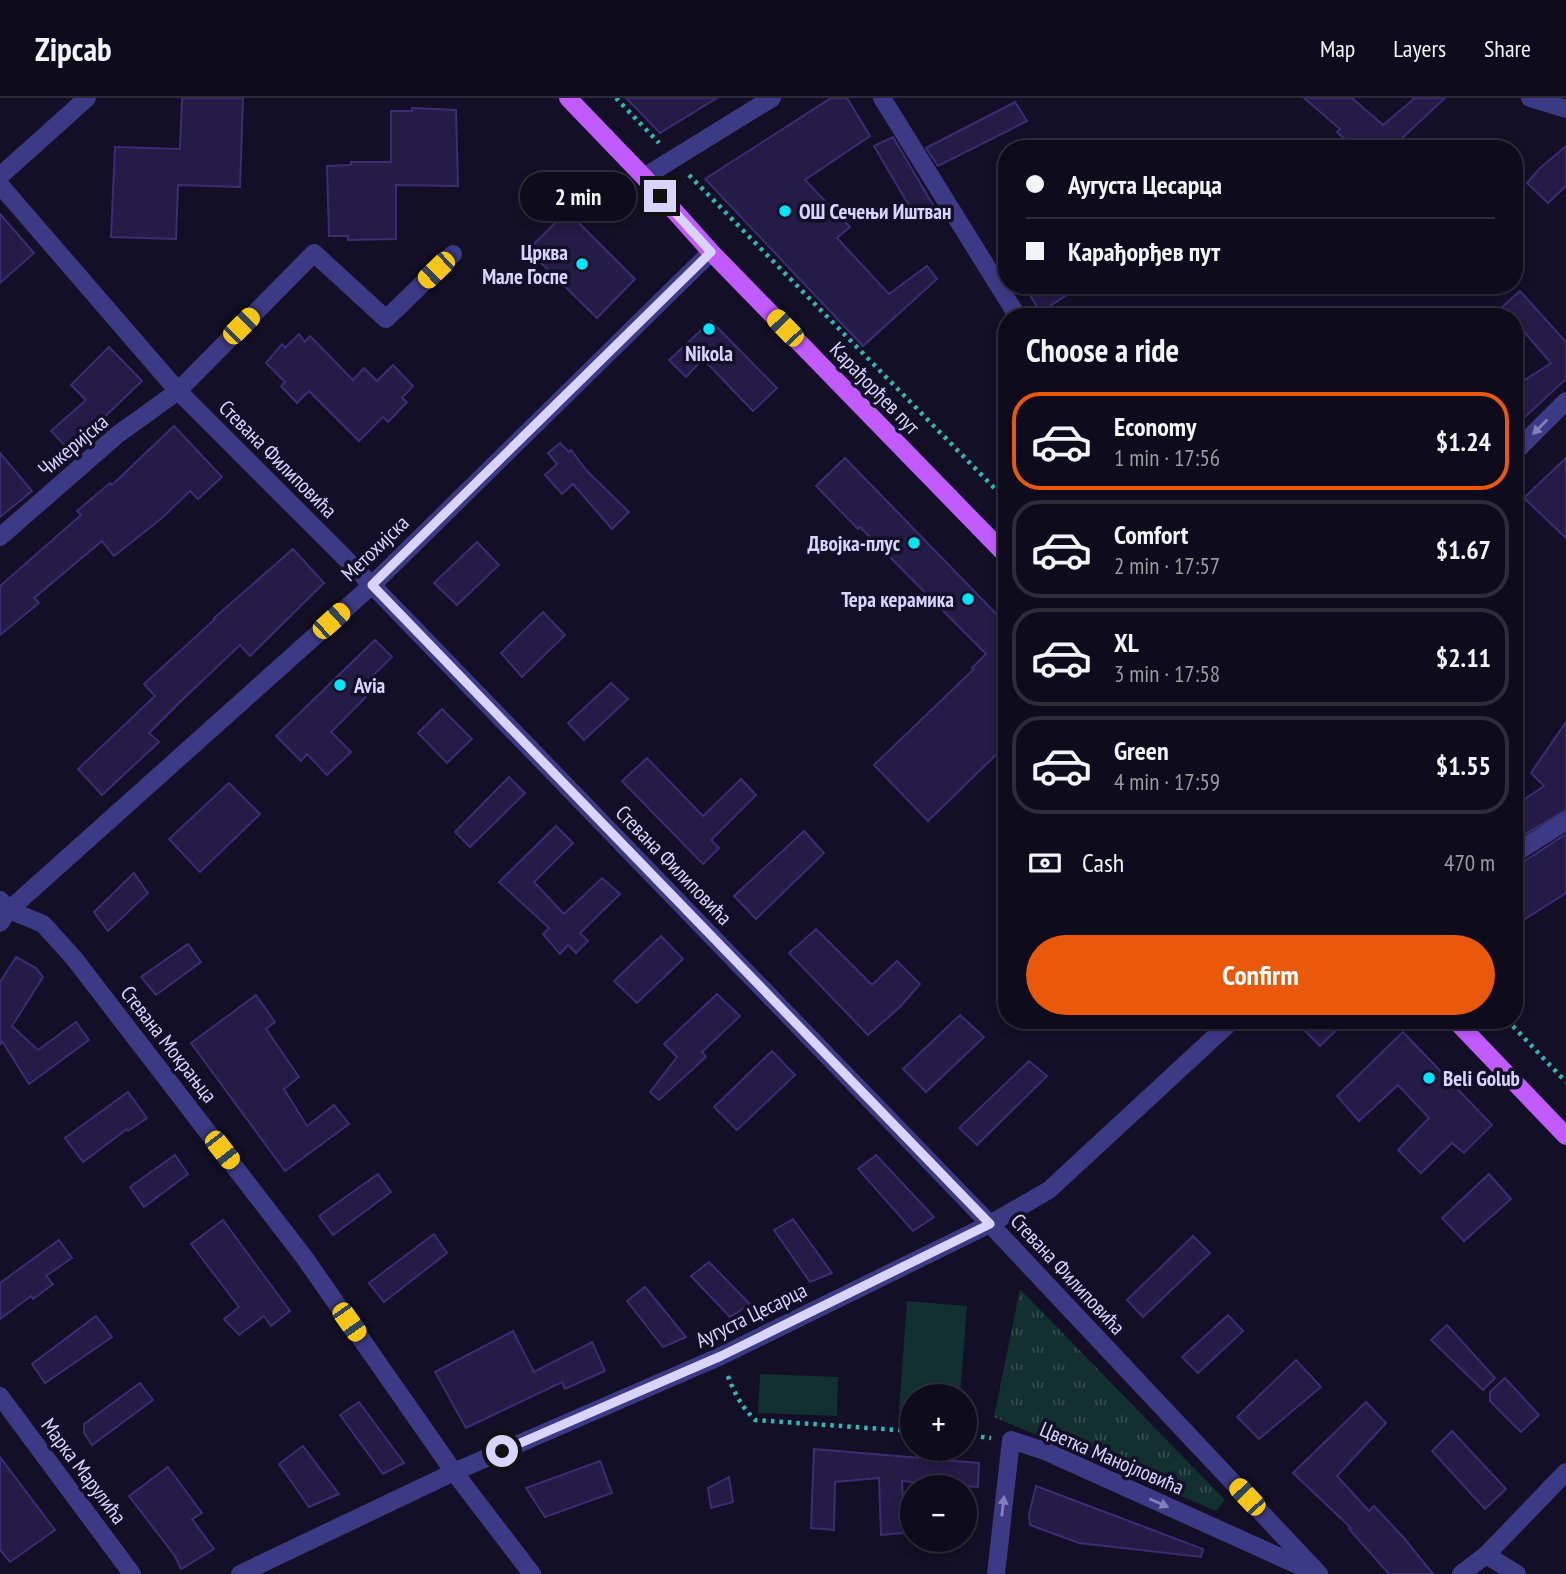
<!DOCTYPE html>
<meta charset="utf-8">
<style>
body{margin:0;font-family:"PT Sans Narrow",sans-serif;background:#171425;color:#f1f3f6;height:100vh;display:flex;flex-direction:column;font-size:26px;white-space:nowrap}
*{box-sizing:border-box;margin:0}
p{font-size:23px;color:#9b9ba3}
.icon{flex:none;width:38px;height:38px;fill:none;stroke:currentColor;stroke-width:2;stroke-linecap:round;stroke-linejoin:round}
.map{position:relative;flex:1;overflow:hidden}
.sheet{position:absolute;left:998px;top:210px;width:525px;height:721px;display:flex;flex-direction:column;background:#0e0b1c;border-radius:28px;box-shadow:0 4px 10px #0003,0 0 0 2px #2e2b3b}
.sheet>*{flex:none}
.hud{position:absolute;left:998px;top:42px;width:525px;height:154px;border-radius:28px;box-shadow:0 4px 10px #0003,0 0 0 2px #2e2b3b;display:grid;align-content:center;height:154px;padding:0 28px;background:#0e0b1c}
.fabs{position:absolute;left:900px;top:1286px;display:grid;gap:14px}
.fabs a{display:grid;place-items:center;width:77px;height:77px;border-radius:50%;background:#0e0b1c;box-shadow:0 4px 10px #0003,0 0 0 2px #2e2b3b;font-size:35px}
.end{position:absolute;width:32px;height:32px;margin:-16px;border:9px solid #d9d4ff;background:#111;box-shadow:0 0 0 4px #111}
.from{border-radius:50%}
.bubble{position:absolute;height:49px;border-radius:24px;background:#0e0b1c;box-shadow:0 4px 10px #0003,0 0 0 2px #2e2b3b;font-size:23px;font-weight:700;line-height:49px;text-align:center}
.car{position:absolute;width:21px;height:42px;margin:-21px -10px;border-radius:9px;box-shadow:0 0 5px 2px #0007;background:linear-gradient(#f5c518 24%,#345 0 40%,#f5c518 0 76%,#345 0 86%,#f5c518 0)}
.hud b{display:flex;align-items:center;gap:24px;height:66px;font-size:26px}
.hud b+b{border-top:2px solid #2e2b3b}
.hud i{width:18px;height:18px;background:#f1f3f6}
ul{padding:0;list-style:none}
li{display:flex;align-items:center;gap:21px;height:98px;margin:0 14px 10px;padding:0 14px;border:4px solid #2e2b3b;border-radius:28px}
li div{flex:1}
li b{display:block;font-size:26px}
li em{font-style:normal;font-weight:700}
li.active{border-color:#ea580c}
li>.icon{width:63px;height:63px;stroke-width:1.5}
h2{padding:0 28px;font-size:32px;line-height:84px}
.pay{display:flex;align-items:center;gap:18px;height:77px;padding:0 28px;font-size:26px}
.pay p{margin-inline-start:auto}
.action{display:flex;gap:14px;margin-top:auto;padding:14px 28px}
.action a{flex:1;height:80px;border-radius:42px;background:#ea580c;color:#fff;font-size:28px;font-weight:700;line-height:80px;text-align:center}
header{display:flex;align-items:center;gap:42px;box-sizing:border-box;height:98px;padding:0 35px;background:#0e0b1c;border-bottom:2px solid #2e2b3b}
header strong{font-size:33px}
nav{display:flex;gap:38px;margin-inline-start:auto;font-size:24px}
.map>svg:first-child{display:block}
</style>
<header>
<strong>Zipcab</strong>
<nav><a>Map</a><a>Layers</a><a>Share</a></nav>
</header>
<div class="map">
<svg width="1566" height="1476" viewBox="0 0 1566 1476">
<defs>
<pattern id="park-tufts" width="24" height="20" patternUnits="userSpaceOnUse" patternTransform="scale(1.75)"><rect width="24" height="20" fill="#12302f"/><path d="M3 7l-1-3M5 7V3M7 7l1-3M15 17l-1-3M17 17v-4M19 17l1-3" fill="none" stroke="#344d4e"/></pattern>
</defs>
<rect width="100%" height="100%" fill="#130f26"/>
<g fill="#12302f">
<polygon points="907,1203 967,1208 960,1298 912,1298 912,1313 899,1312"/>
<polygon points="760,1276 838,1279 837,1318 758,1315"/>
</g>
<polygon fill="url(#park-tufts)" points="1020,1191 1225,1402 1216,1413 994,1319"/>
<g fill="#241b47" stroke="#3b2d73" stroke-width="2">
<polygon points="182,0 243,0 240,89 178,87 176,141 111,139 115,49 180,51"/>
<polygon points="626,0 717,0 660,35"/>
<polygon points="831,0 847,0 870,38 805,82 850,129 837,140 889,196 927,168 937,181 863,248 705,81"/>
<polygon points="1304,0 1352,0 1383,27 1415,0 1445,0 1400,42 1409,51 1355,51 1337,34 1340,31"/>
<polygon points="1015,4 1027,23 938,68 926,50"/>
<polygon points="412,10 456,12 458,88 396,87 396,141 348,142 348,138 329,138 327,68 351,67 351,64 391,64 391,13 412,13"/>
<polygon points="893,39 936,112 918,123 874,48"/>
<polygon points="1566,48 1566,88 1548,105 1527,85 1539,71"/>
<polygon points="567,113 635,181 597,220 528,152"/>
<polygon points="0,116 34,155 0,185"/>
<polygon points="1024,187 1083,187 1040,214"/>
<polygon points="1520,193 1566,244 1566,281 1514,329 1514,289 1551,265 1514,222 1514,219 1511,219 1502,209"/>
<polygon points="711,223 777,290 753,313 703,261 686,279 669,262"/>
<polygon points="299,236 305,244 310,238 353,282 364,270 377,283 393,267 413,288 402,300 407,304 388,324 383,319 359,343 309,293 297,305 281,288 285,284 266,265 282,246 285,250"/>
<polygon points="109,249 142,283 97,326 103,334 74,357 51,333 86,302 71,287"/>
<polygon points="174,328 222,379 198,401 190,393 162,420 114,458 102,443 34,500 39,505 0,537 0,488 81,417 77,413 110,385 112,387"/>
<polygon points="560,345 569,354 571,352 587,373 629,414 612,431 573,386 562,396 545,377 557,366 548,355"/>
<polygon points="0,355 32,393 0,419"/>
<polygon points="845,360 1006,526 1006,647 928,723 874,667 974,571 972,570 986,556 860,429 858,431 816,388"/>
<polygon points="1566,360 1566,440 1524,400"/>
<polygon points="477,444 499,467 457,507 434,485"/>
<polygon points="293,451 324,485 250,558 240,547 179,605 149,635 159,644 102,697 78,671 155,598 144,586 215,521 214,520"/>
<polygon points="543,514 565,537 522,579 501,555"/>
<polygon points="375,542 392,559 359,591 366,599 331,634 351,654 327,677 307,656 301,663 276,638"/>
<polygon points="611,585 628,601 584,642 568,625"/>
<polygon points="442,611 472,641 447,665 418,635"/>
<polygon points="1566,624 1566,712 1514,743 1514,708 1544,688 1531,675"/>
<polygon points="647,660 703,718 741,681 756,697 711,742 719,750 703,766 622,683"/>
<polygon points="509,679 525,695 470,749 455,734"/>
<polygon points="229,685 260,716 200,774 169,741"/>
<polygon points="556,728 573,745 534,784 564,816 602,780 620,796 580,835 588,843 576,855 568,847 560,856 543,836 549,830 499,784"/>
<polygon points="804,733 824,755 756,821 734,798"/>
<polygon points="1566,736 1566,795 1514,828 1514,767 1520,766"/>
<polygon points="134,775 148,795 108,833 94,814"/>
<polygon points="816,831 872,887 897,863 920,886 900,909 868,937 789,855"/>
<polygon points="661,838 683,861 637,905 614,883"/>
<polygon points="188,846 201,864 156,897 141,879"/>
<polygon points="16,859 36,870 43,879 12,928 38,952 76,924 89,942 29,986 2,943 0,947 0,884"/>
<polygon points="717,896 740,918 702,954 706,959 659,1002 650,994 677,959 664,946"/>
<polygon points="256,897 275,924 266,931 299,979 284,991 307,1028 334,1007 349,1026 285,1073 191,945"/>
<polygon points="960,917 984,939 926,994 903,971"/>
<polygon points="1294,922 1347,922 1320,948"/>
<polygon points="1403,934 1492,1027 1464,1055 1452,1045 1421,1075 1398,1052 1429,1020 1398,987 1359,1023 1337,998"/>
<polygon points="772,953 795,977 737,1032 714,1009"/>
<polygon points="1029,963 1047,978 977,1047 959,1030"/>
<polygon points="128,994 147,1020 128,1033 127,1031 83,1064 65,1040"/>
<polygon points="175,1057 188,1076 144,1109 130,1089"/>
<polygon points="876,1057 934,1119 913,1133 858,1071"/>
<polygon points="378,1076 391,1094 333,1137 319,1118"/>
<polygon points="1489,1076 1511,1101 1464,1143 1442,1120"/>
<polygon points="793,1121 832,1175 810,1184 774,1132"/>
<polygon points="223,1122 290,1213 271,1228 264,1218 239,1237 224,1221 239,1209 191,1146"/>
<polygon points="434,1136 447,1155 384,1204 369,1185"/>
<polygon points="1193,1138 1210,1155 1143,1219 1127,1202"/>
<polygon points="59,1142 72,1160 46,1178 53,1186 33,1201 31,1198 0,1221 0,1185"/>
<polygon points="709,1164 750,1206 730,1219 691,1178"/>
<polygon points="645,1189 664,1212 686,1239 663,1249 627,1203"/>
<polygon points="1228,1217 1243,1233 1198,1275 1182,1259"/>
<polygon points="96,1218 112,1239 45,1285 32,1266"/>
<polygon points="1447,1227 1495,1280 1483,1292 1431,1242"/>
<polygon points="513,1233 534,1274 592,1244 605,1273 565,1291 562,1284 466,1330 435,1274"/>
<polygon points="1296,1262 1321,1289 1259,1341 1237,1319"/>
<polygon points="1505,1280 1539,1317 1521,1334 1490,1303 1490,1294"/>
<polygon points="140,1285 153,1302 92,1347 84,1335 84,1326"/>
<polygon points="359,1304 404,1365 383,1376 340,1317"/>
<polygon points="1366,1304 1386,1325 1337,1378 1369,1413 1374,1408 1404,1440 1433,1476 1389,1476 1349,1431 1351,1430 1293,1375"/>
<polygon points="1452,1333 1506,1391 1485,1411 1432,1353"/>
<polygon points="303,1348 339,1396 309,1409 279,1366"/>
<polygon points="814,1351 979,1365 978,1389 902,1383 904,1435 881,1437 879,1380 835,1384 834,1432 811,1430"/>
<polygon points="0,1359 55,1432 10,1464 0,1452"/>
<polygon points="600,1363 612,1395 545,1419 526,1390"/>
<polygon points="168,1369 202,1415 192,1421 214,1451 181,1471 175,1458 129,1398"/>
<polygon points="729,1379 733,1404 711,1410 708,1390"/>
<polygon points="1036,1388 1203,1451 1201,1459 1079,1445 1030,1427 1029,1416"/>
</g>
<g fill="none" stroke-linecap="round" stroke-linejoin="round">
<g stroke="#2fb8b0" stroke-width="4.5" stroke-dasharray="3.5 5" stroke-linecap="butt">
<polyline points="616,0 659,45"/>
<polyline points="689,77 1006,402"/>
<polyline points="1507,922 1566,984"/>
<path d="M728 1278C734 1295 742 1309 755 1322L912 1333"/>
<polyline points="964,1337 991,1340"/>
</g>
<g stroke="#3d3a85" stroke-width="18">
<polyline points="882,0 1018,219"/>
<polyline points="1530,0 1566,11"/>
<polyline points="0,78 87,0"/>
<polyline points="644,79 772,0"/>
<polyline points="0,87 178,293 372,487 990,1126 1319,1476"/>
<polyline points="1514,355 1566,303"/>
<polyline points="0,439 117,337 178,293 314,155 386,221 453,156"/>
<polyline points="1514,756 1566,723"/>
<polyline points="0,802 9,812 43,826 73,859 304,1159 454,1374 532,1476"/>
<polyline points="0,825 9,812 372,487 711,154"/>
<polyline points="0,1298 132,1476"/>
<polyline points="1486,1457 1517,1476"/>
<polyline points="240,1476 454,1374 721,1258 990,1126 1049,1092 1233,922"/>
<polyline points="996,1476 1011,1342 1045,1353 1311,1473"/>
<polyline points="1461,1476 1486,1457 1566,1374"/>
</g>
<g stroke="#c25bff" stroke-width="18">
<polyline points="568,0 644,79 711,154 1006,457"/>
<polyline points="1455,922 1566,1038"/>
</g>
</g>
<defs><path id="oneway-solid" d="M-6-.8H1V-3.2L6.5 0L1 3.2V.8H-6Z" transform="scale(1.75)"/></defs>
<g fill="#837fbc">
<use href="#oneway-solid" transform="translate(1540 329) rotate(135)"/>
<use href="#oneway-solid" transform="translate(1159 1405) rotate(24)"/>
<use href="#oneway-solid" transform="translate(1003 1408) rotate(-83)"/>
</g>
<g fill="none" stroke-linecap="round" stroke-linejoin="round">
<polyline stroke="#d9d4ff" stroke-width="9" points="502,1353 721,1258 990,1126 372,487 711,154 660,98"/>
</g>
<g fill="#00e5ff" stroke="#130f26" stroke-width="2.5">
<circle cx="785" cy="113" r="7"/>
<circle cx="582" cy="166" r="7"/>
<circle cx="709" cy="231" r="7"/>
<circle cx="914" cy="445" r="7"/>
<circle cx="968" cy="501" r="7"/>
<circle cx="340" cy="587" r="7"/>
<circle cx="1429" cy="980" r="7"/>
</g>
<g text-anchor="middle" dominant-baseline="central" stroke-width="7" stroke-linejoin="round" paint-order="stroke">
<g font-size="21" font-weight="bold" fill="#d9d4ff" stroke="#130f26" text-anchor="start">
<text x="799" y="113">ОШ Сечењи Иштван</text>
<text x="568" y="154" text-anchor="end">Црква<tspan x="568" dy="24">Мале Госпе</tspan></text>
<text x="709" y="255" text-anchor="middle">Nikola</text>
<text x="900" y="445" text-anchor="end">Двојка-плус</text>
<text x="954" y="501" text-anchor="end">Тера керамика</text>
<text x="354" y="587">Avia</text>
<text x="1443" y="980">Beli Golub</text>
</g>
<g font-size="21" fill="#d9d4ff" stroke="#130f26">
<text transform="translate(875 290) rotate(46)">Карађорђев пут</text>
<text transform="translate(73 347) rotate(-40)">Чикеријска</text>
<text transform="translate(278 361) rotate(45)">Стевана Филиповића</text>
<text transform="translate(375 450) rotate(-44)">Метохијска</text>
<text transform="translate(674 767) rotate(46)">Стевана Филиповића</text>
<text transform="translate(169 946) rotate(52)">Стевана Мокрањца</text>
<text transform="translate(1068 1176) rotate(47)">Стевана Филиповића</text>
<text transform="translate(751 1217) rotate(-26)">Аугуста Цесарца</text>
<text transform="translate(1112 1360) rotate(23)">Цветка Манојловића</text>
<text transform="translate(84 1373) rotate(53)">Марка Марулића</text>
</g>
</g>
</svg>
<div class="fabs">
<a>+</a>
<a>−</a>
</div>
<i class="end from" style="left:502px;top:1353px"></i>
<i class="end" style="left:660px;top:98px"></i>
<div class="bubble" style="left:520px;top:74px;width:116px">2 min</div>
<i class="car" style="left:436px;top:172px;rotate:226deg"></i>
<i class="car" style="left:241px;top:228px;rotate:45deg"></i>
<i class="car" style="left:785px;top:230px;rotate:316deg"></i>
<i class="car" style="left:331px;top:523px;rotate:48deg"></i>
<i class="car" style="left:222px;top:1052px;rotate:142deg"></i>
<i class="car" style="left:349px;top:1224px;rotate:145deg"></i>
<i class="car" style="left:1247px;top:1399px;rotate:317deg"></i>
<div class="hud">
<b><i class="from"></i>Аугуста Цесарца</b>
<b><i></i>Карађорђев пут</b>
</div>
<section class="sheet">
<h2>Choose a ride</h2>
<ul>
<li class="active"><svg class="icon" aria-label="car" viewBox="0 0 24 24"><path d="M5 17H2v-5l4-1 3-4h7l3 4 3 1v5h-3M9 17h6M6 11h13"/><circle cx="7" cy="17" r="2"/><circle cx="17" cy="17" r="2"/></svg><div><b>Economy</b><p>1 min · 17:56</p></div><em>$1.24</em></li>
<li><svg class="icon" aria-label="car" viewBox="0 0 24 24"><path d="M5 17H2v-5l4-1 3-4h7l3 4 3 1v5h-3M9 17h6M6 11h13"/><circle cx="7" cy="17" r="2"/><circle cx="17" cy="17" r="2"/></svg><div><b>Comfort</b><p>2 min · 17:57</p></div><em>$1.67</em></li>
<li><svg class="icon" aria-label="car" viewBox="0 0 24 24"><path d="M5 17H2v-5l4-1 3-4h7l3 4 3 1v5h-3M9 17h6M6 11h13"/><circle cx="7" cy="17" r="2"/><circle cx="17" cy="17" r="2"/></svg><div><b>XL</b><p>3 min · 17:58</p></div><em>$2.11</em></li>
<li><svg class="icon" aria-label="car" viewBox="0 0 24 24"><path d="M5 17H2v-5l4-1 3-4h7l3 4 3 1v5h-3M9 17h6M6 11h13"/><circle cx="7" cy="17" r="2"/><circle cx="17" cy="17" r="2"/></svg><div><b>Green</b><p>4 min · 17:59</p></div><em>$1.55</em></li>
</ul>
<div class="pay"><svg class="icon" aria-label="cash" viewBox="0 0 24 24"><path d="M3 7h18v10H3z"/><circle cx="12" cy="12" r="2"/></svg>Cash<p>470 m</p></div>
<div class="action"><a>Confirm</a></div>
</section>
</div>
